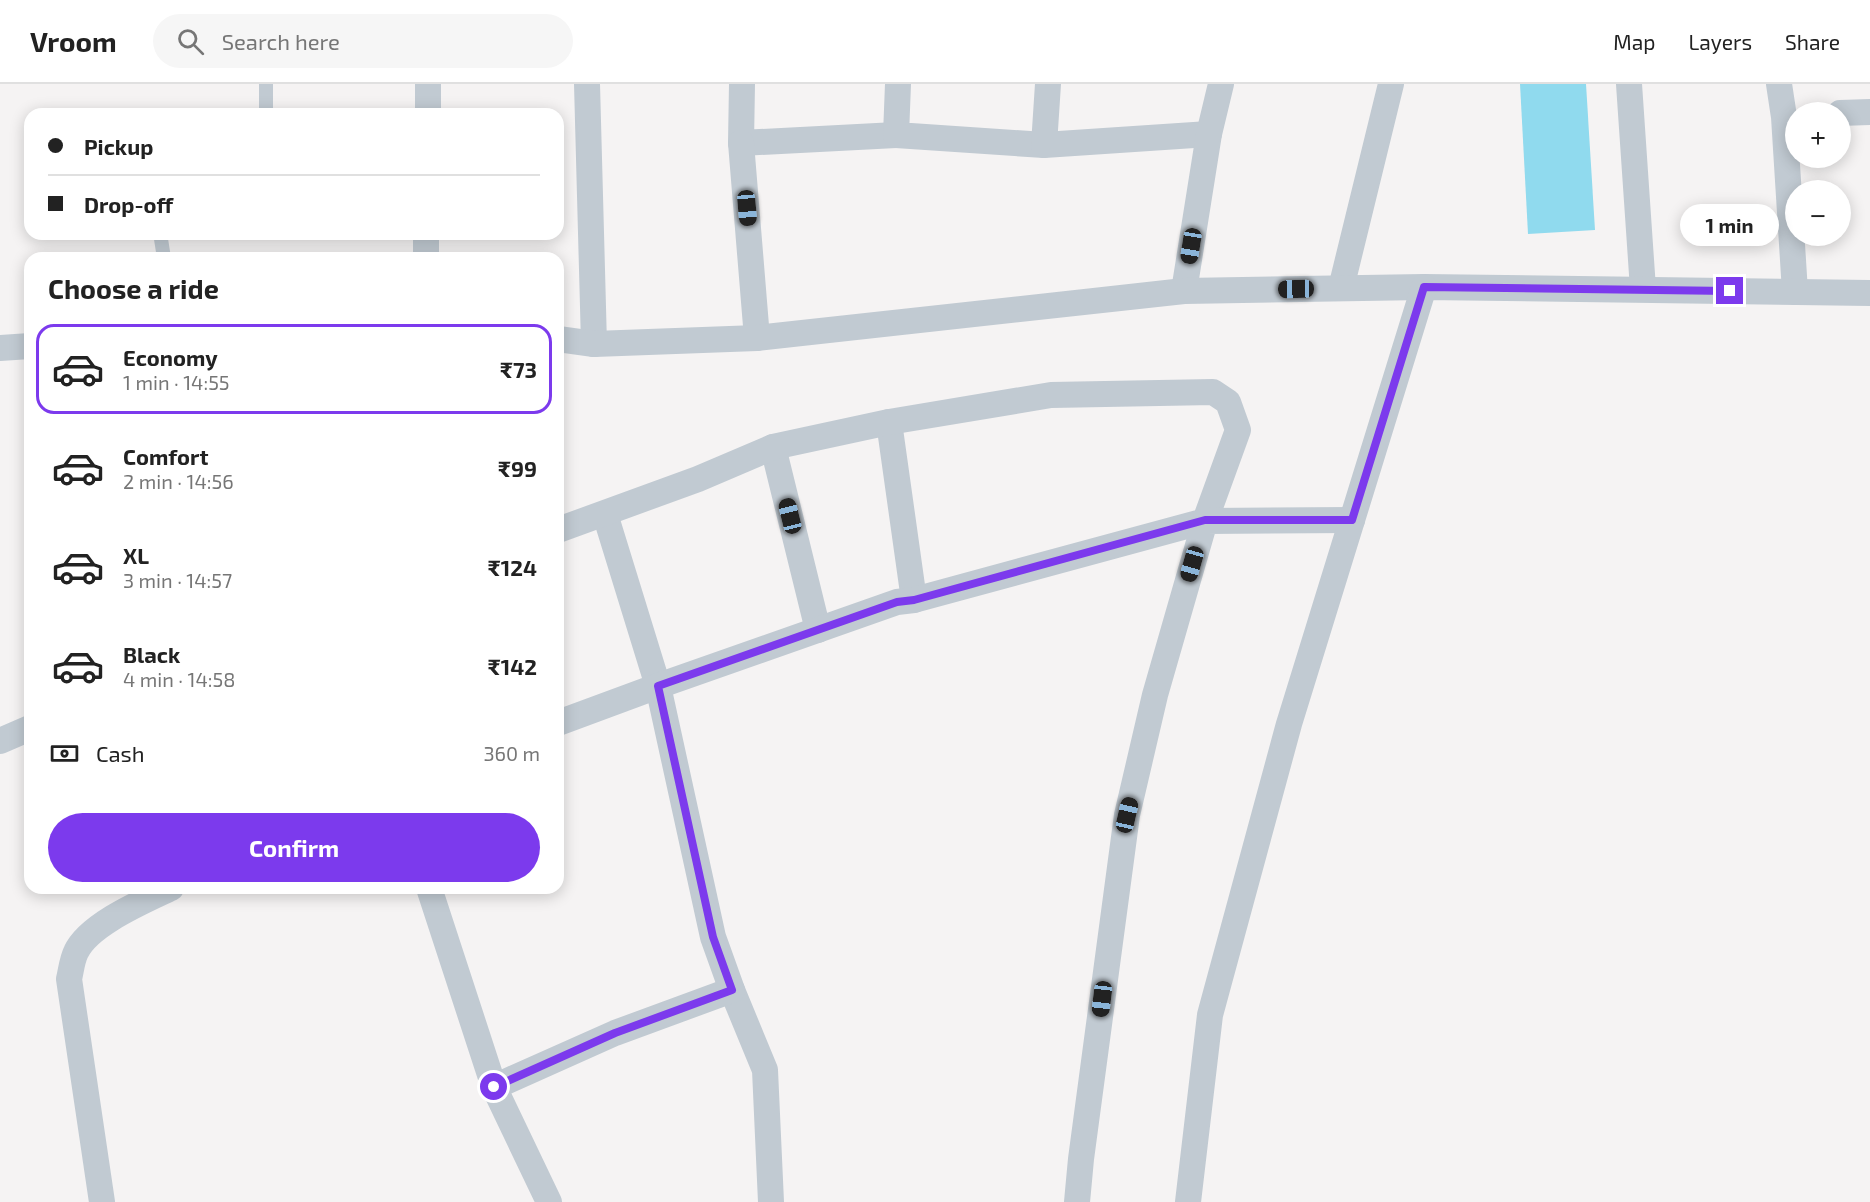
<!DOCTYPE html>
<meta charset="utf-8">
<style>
body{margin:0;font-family:"Exo 2",sans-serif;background:#f6f6f6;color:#222;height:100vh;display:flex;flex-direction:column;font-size:22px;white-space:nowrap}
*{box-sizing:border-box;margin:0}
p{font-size:20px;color:#767676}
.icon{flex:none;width:33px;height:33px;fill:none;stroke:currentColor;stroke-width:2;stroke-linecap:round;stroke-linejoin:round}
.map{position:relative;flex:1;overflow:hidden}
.sheet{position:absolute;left:24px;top:168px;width:540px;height:642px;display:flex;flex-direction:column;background:#fff;border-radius:18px;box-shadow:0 3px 15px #0003}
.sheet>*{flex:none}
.hud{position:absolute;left:24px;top:24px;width:540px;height:132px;border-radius:18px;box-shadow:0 3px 15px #0003;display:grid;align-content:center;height:132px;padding:0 24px;background:#fff}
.buttons{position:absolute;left:1785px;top:18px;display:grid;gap:12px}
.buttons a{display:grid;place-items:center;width:66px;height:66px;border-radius:50%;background:#fff;box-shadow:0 3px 15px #0003;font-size:30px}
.end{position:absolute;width:27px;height:27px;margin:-14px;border:8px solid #7c3aed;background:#fff;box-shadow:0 0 0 3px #fff}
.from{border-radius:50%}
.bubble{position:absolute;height:42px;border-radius:21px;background:#fff;box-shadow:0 3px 15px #0003;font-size:20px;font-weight:700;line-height:42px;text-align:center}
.car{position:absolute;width:18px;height:36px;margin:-18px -9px;border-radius:8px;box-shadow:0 0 4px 2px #0007;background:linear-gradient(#222 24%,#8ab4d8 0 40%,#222 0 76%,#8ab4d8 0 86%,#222 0)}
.hud b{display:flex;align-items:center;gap:21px;height:57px;font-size:22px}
.hud b+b{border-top:2px solid #e0e0e0}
.hud i{width:15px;height:15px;background:#222}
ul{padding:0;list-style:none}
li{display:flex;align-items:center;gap:18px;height:90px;margin:0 12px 9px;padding:0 12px;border:3px solid transparent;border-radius:18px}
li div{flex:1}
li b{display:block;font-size:22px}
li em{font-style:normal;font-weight:700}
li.active{border-color:#7c3aed}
li>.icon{width:54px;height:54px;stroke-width:1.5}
h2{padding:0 24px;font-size:27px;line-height:72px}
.pay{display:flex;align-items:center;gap:15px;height:66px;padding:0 24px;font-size:22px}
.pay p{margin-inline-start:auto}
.cta{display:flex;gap:12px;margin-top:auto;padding:12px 24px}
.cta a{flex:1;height:69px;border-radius:36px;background:#7c3aed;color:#fff;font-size:24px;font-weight:700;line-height:69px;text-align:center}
header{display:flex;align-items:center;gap:36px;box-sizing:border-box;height:84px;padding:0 30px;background:#fff;border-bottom:2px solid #e0e0e0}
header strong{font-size:28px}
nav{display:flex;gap:33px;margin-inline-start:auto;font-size:21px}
.search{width:420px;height:54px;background:#f6f6f6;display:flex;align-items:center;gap:15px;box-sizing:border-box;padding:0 21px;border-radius:33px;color:#767676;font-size:22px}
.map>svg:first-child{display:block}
</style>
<header>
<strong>Vroom</strong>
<div class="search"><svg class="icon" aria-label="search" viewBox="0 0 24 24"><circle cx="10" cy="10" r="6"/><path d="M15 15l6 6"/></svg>Search here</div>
<nav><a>Map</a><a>Layers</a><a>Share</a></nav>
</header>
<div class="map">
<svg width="1870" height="1118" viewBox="0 0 1870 1118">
<rect width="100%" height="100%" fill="#f5f3f3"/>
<polygon fill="#90daee" points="1520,0 1586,0 1595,146 1528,150"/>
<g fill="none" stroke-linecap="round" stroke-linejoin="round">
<g stroke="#c1cad2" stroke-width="14">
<polyline points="266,30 266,0"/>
<polyline points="162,150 161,155 164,174"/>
</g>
<g stroke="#c1cad2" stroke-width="26">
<polyline points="587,0 594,260"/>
<polyline points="742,0 741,59 896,51"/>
<polyline points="898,0 896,51 1044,61"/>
<polyline points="1048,0 1044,61 1209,50"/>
<polyline points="1629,0 1643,205"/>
<polyline points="1779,0 1784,33 1795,208"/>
<polyline points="1840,29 1870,28"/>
<polyline points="428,30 428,0"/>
<polyline points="741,59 757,254"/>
<polyline points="426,174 426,150"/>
<polyline points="1341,204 1391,0"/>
<polyline points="1184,207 1209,50 1221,0"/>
<polyline points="558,255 594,260 757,254 1184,207 1424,203 1870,209"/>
<polyline points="0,264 30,262"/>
<polyline points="889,338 914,516"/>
<polyline points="773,363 818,546"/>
<polyline points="605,430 658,602 713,853 732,906 765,986 771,1118"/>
<polyline points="558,446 698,395 773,363 889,338 1051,311 1213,308 1228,318 1238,346 1205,437 914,516 897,518 658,602 558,639"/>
<polyline points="0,657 30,644"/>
<polyline points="429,804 494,1003 549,1118"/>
<polyline points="494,1003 615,949 732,906"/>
<path d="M102 1118 69 895C71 887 72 876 76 868 89 840 144 817 171 804"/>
<polyline points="1077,1118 1081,1075 1127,731 1155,611 1205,437 1352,436"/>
<polyline points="1188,1118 1210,931 1289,640 1424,203"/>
</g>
</g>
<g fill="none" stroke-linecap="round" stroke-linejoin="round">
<polyline stroke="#7c3aed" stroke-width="8" points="494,1003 615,949 732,906 713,853 658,602 897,518 914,516 1205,436 1352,436 1424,203 1730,207"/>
</g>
</svg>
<div class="buttons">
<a>+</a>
<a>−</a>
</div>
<i class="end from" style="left:494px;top:1003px"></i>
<i class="end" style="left:1730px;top:207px"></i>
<div class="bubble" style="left:1680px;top:120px;width:99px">1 min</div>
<i class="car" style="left:747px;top:124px;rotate:175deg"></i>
<i class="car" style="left:1191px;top:162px;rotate:189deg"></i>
<i class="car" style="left:1296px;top:205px;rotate:269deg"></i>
<i class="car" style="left:790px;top:432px;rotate:346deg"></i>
<i class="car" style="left:1192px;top:480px;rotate:196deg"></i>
<i class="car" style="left:1127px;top:731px;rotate:13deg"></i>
<i class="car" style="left:1102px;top:915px;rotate:187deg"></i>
<div class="hud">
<b><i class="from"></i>Pickup</b>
<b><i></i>Drop-off</b>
</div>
<section class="sheet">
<h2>Choose a ride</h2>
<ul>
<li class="active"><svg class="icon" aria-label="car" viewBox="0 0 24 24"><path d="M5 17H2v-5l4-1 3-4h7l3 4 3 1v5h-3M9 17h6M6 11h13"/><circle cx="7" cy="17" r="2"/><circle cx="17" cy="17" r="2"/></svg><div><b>Economy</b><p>1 min · 14:55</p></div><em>₹73</em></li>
<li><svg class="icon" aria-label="car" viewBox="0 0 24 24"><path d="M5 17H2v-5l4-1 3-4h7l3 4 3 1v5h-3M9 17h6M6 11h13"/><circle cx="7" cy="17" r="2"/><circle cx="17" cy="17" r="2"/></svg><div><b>Comfort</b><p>2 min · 14:56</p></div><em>₹99</em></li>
<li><svg class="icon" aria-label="car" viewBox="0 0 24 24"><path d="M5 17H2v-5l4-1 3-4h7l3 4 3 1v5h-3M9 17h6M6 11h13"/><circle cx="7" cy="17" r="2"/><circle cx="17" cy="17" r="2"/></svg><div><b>XL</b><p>3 min · 14:57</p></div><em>₹124</em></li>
<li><svg class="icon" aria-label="car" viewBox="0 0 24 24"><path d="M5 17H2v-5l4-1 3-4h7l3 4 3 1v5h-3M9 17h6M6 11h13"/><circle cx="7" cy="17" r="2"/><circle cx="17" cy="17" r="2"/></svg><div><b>Black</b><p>4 min · 14:58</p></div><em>₹142</em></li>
</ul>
<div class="pay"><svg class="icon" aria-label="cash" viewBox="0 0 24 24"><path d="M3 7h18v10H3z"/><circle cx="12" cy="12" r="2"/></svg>Cash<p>360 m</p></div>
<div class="cta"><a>Confirm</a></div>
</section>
</div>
